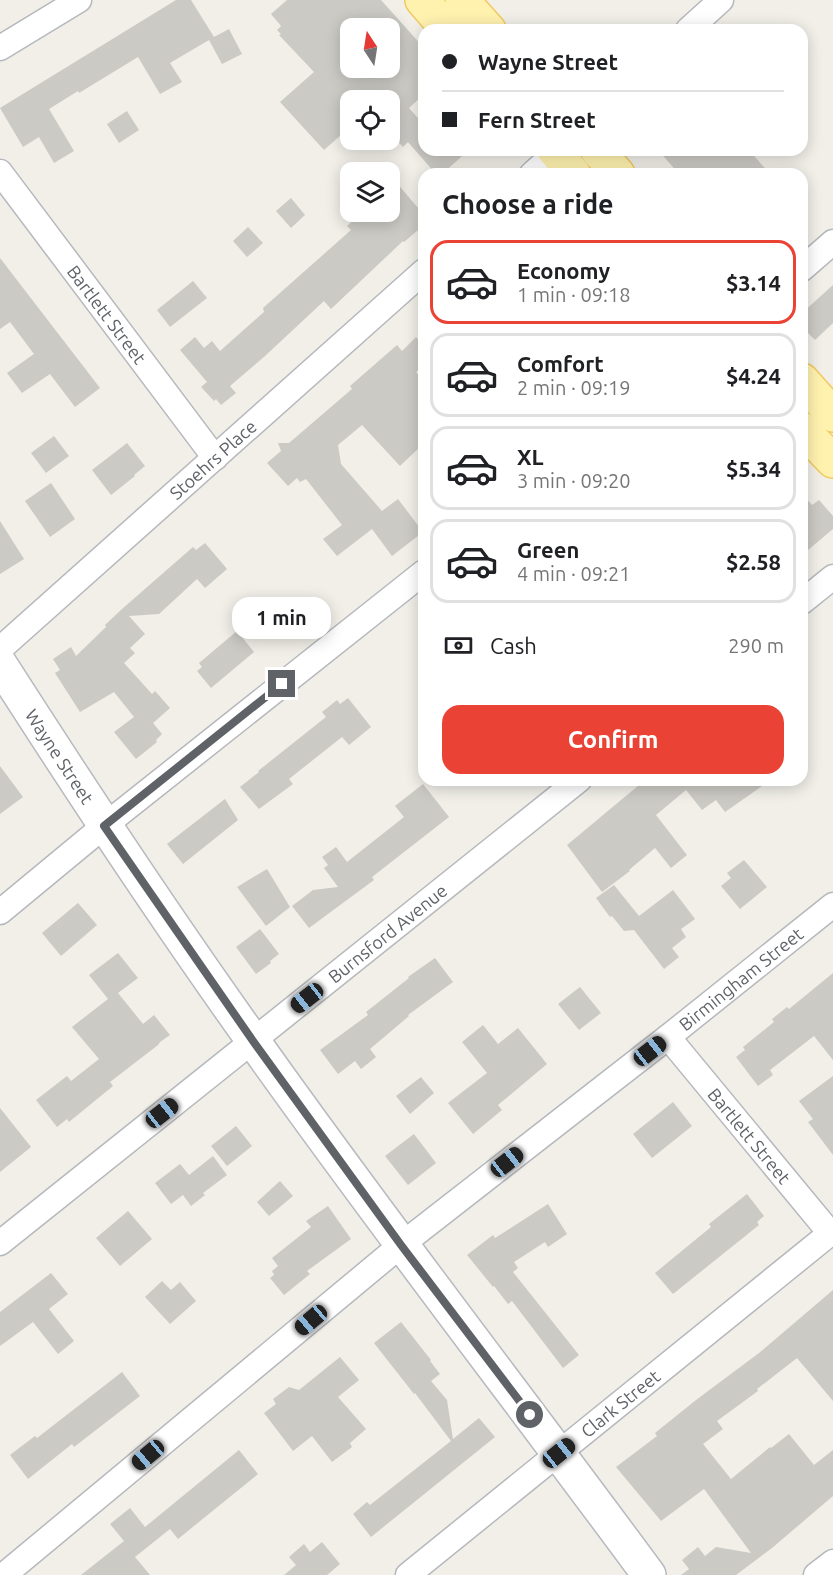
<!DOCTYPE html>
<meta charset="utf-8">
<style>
body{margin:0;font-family:Ubuntu,sans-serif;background:#f2f2f2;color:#202124;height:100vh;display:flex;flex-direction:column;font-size:22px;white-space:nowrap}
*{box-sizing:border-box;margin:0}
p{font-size:20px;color:#757577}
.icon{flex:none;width:33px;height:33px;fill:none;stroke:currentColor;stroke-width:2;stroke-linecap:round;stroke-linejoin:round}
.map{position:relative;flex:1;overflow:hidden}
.details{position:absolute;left:418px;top:168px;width:390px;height:618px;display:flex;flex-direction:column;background:#fff;border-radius:18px;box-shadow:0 3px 15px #0003}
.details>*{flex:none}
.hud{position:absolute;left:418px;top:24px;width:390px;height:132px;border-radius:18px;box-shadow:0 3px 15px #0003;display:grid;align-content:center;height:132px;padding:0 24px;background:#fff}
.needle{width:39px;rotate:348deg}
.fabs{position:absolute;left:340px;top:18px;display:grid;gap:12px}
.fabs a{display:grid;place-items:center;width:60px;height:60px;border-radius:12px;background:#fff;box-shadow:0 3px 15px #0003;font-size:30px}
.end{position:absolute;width:27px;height:27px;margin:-14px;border:8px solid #5f6368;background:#fff;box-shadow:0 0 0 3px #fff}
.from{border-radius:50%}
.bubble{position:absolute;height:42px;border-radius:18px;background:#fff;box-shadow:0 3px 15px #0003;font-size:20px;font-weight:600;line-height:42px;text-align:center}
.car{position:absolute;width:18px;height:36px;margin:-18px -9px;border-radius:8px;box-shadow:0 0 4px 2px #0007;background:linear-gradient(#222 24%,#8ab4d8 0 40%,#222 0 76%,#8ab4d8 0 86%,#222 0)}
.hud b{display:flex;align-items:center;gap:21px;height:57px;font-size:22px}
.hud b+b{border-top:2px solid #e0e0e0}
.hud i{width:15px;height:15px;background:#202124}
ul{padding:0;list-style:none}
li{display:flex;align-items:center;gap:18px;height:84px;margin:0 12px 9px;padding:0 12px;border:3px solid #e0e0e0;border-radius:18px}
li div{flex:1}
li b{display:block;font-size:22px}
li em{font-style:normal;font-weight:600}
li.on{border-color:#ea4335}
li>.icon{width:54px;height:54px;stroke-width:1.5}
h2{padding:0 24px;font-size:27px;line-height:72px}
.pay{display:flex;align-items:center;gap:15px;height:66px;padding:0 24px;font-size:22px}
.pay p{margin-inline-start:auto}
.cta{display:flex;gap:12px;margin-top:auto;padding:12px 24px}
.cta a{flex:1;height:69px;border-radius:18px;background:#ea4335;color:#fff;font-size:24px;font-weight:600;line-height:69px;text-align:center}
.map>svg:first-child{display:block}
</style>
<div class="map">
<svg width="833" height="1575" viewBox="0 0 833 1575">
<rect width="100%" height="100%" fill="#f1efe8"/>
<g fill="#cccac5" fill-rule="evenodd">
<polygon points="176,0 191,0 214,37 229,29 242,54 222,64 209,40 170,63 182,82 160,94 138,57 79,93 78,91 49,109 74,151 54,163 39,137 23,147 0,108"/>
<path d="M287 0H381L424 48V94L409 108 424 125V150H469L442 174H436L408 142 403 147 390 133V100H351V126L324 150 280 102 314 72 279 35 281 34 277 30 281 26 271 14ZM351 28H390V68H351Z"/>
<polygon points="127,111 139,130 119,143 107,124"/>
<polygon points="658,150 749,150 770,174 679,174"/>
<polygon points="390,175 424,215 424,225 404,242 403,241 331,309 324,301 265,356 230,386 236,393 221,405 216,399 214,401 201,387 207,382 180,350 195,337 204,348 212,341 220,351 264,312 263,308 351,230 347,226 362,212 390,212"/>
<polygon points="291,198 305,215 291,228 276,211"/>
<polygon points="248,227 263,243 247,257 233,241"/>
<polygon points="0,258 100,388 75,407 50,374 22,393 7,373 34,354 10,322 0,329"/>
<polygon points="193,281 207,298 170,327 157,310"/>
<polygon points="833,285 833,323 815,340 802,327 802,313"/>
<polygon points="416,337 424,346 424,365 416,372 424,382 424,443 400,466 362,425 338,445 341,464 382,511 398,499 423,532 392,556 372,529 337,556 323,539 342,525 306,479 300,482 297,478 288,486 267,463 281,451 278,443 289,443 352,389 350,386 397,345 402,351"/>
<polygon points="54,436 69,456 46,473 31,453"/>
<polygon points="127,443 145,466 134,475 135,476 111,495 92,470"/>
<polygon points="51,483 75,519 50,537 25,501"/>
<polygon points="802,494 812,505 819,500 833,516 833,529 802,555"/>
<polygon points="0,521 24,559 0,574"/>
<polygon points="205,543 227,569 205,588 197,579 159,614 129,616 145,634 130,648 135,653 124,663 152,694 155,691 170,708 153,723 162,734 156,740 157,742 136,759 114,732 134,717 114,692 80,712 55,673 60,670 53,659 71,647 76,656 106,627 105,625 122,609 193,547 196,550"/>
<polygon points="237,631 254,652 211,688 197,671 202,667 199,663"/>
<polygon points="348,698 371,727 349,745 342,737 289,779 293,784 259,809 240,787 259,772 258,771 326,717 322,712 337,700 340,704"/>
<polygon points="0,766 23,797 0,814"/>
<polygon points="645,780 771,780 725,812 716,800 702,810 686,790 656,815 687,855 671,868 655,848 629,870 630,871 602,892 567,845"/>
<polygon points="423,784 449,817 372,877 374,880 309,928 292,906 313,890 338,887 324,868 328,865 322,857 336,847 347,862 404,817 395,806"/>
<polygon points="225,799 238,820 183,864 167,844"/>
<polygon points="744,860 767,887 740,909 721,886 731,878 727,873"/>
<polygon points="267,869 290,907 266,926 237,887"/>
<polygon points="614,885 639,916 673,890 695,919 681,929 686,937 672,948 679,957 664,969 634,930 624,931 612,916 610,917 596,898"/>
<polygon points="78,903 97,925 61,956 42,933"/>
<polygon points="260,929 279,954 270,961 271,963 256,974 236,947"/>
<polygon points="118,953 138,978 118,993 143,1024 154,1015 170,1035 160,1042 158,1045 110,1082 113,1086 69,1122 67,1119 57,1127 36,1100 67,1076 71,1081 99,1059 72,1027 108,999 89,975"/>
<polygon points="435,958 453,982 408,1015 409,1016 370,1049 376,1057 361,1069 355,1061 338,1074 320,1050 368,1015 366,1012 409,978 408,977"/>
<polygon points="833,973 833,1060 814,1036 770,1070 773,1075 758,1086 736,1057 745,1050 743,1047 774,1022 772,1019 787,1007 789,1009"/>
<polygon points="580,987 601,1013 579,1030 558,1004"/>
<polygon points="483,1025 498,1044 518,1028 547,1064 498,1105 502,1110 473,1134 448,1103 487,1073 462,1042"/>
<polygon points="833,1076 833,1155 808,1122 813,1119 799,1101"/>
<polygon points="421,1077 434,1093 410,1114 396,1096"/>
<polygon points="673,1102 692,1126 652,1158 633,1134"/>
<polygon points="0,1108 31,1147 0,1172"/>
<polygon points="236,1126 252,1146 227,1166 211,1146"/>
<polygon points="414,1134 436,1163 408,1185 385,1156"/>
<polygon points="213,1156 227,1175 203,1193 205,1195 191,1206 183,1195 171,1204 155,1183 180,1164 189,1175"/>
<polygon points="280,1181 293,1196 269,1216 257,1202"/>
<polygon points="747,1194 764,1216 757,1222 759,1225 673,1294 655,1273 711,1227 709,1224"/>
<polygon points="548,1204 567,1234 548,1247 545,1242 514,1262 518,1268 513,1272 579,1355 563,1368 512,1301 508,1304 494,1286 493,1287 467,1255 493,1235 495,1238"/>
<polygon points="328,1206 351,1239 307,1271 310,1274 284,1295 270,1278 274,1275 272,1271 278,1266 272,1258 311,1227 306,1221"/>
<polygon points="128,1211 152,1239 120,1266 96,1238"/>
<polygon points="51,1273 68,1294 49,1309 74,1341 58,1354 33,1322 0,1346 0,1312"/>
<polygon points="162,1281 171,1290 180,1282 196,1301 170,1324 145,1297"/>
<polygon points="833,1290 833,1401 797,1358 757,1389 758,1391 717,1421 723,1429 703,1444 731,1479 770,1447 771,1448 789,1434 814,1465 833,1450 833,1496 772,1548 736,1575 681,1575 689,1569 682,1560 698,1547 705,1556 716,1547 751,1553 704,1489 661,1521 616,1467 657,1436 655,1433 696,1400 759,1353"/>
<polygon points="401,1322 431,1360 430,1361 440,1374 431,1381 447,1400 453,1439 479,1418 495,1437 371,1537 353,1514 367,1502 370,1505 451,1441 415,1393 414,1394 374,1343"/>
<polygon points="340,1357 359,1380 338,1397 366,1429 350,1443 352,1447 332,1462 312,1436 293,1451 264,1413 276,1404 273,1399 289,1387 299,1390"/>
<polygon points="122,1372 140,1396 74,1447 72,1444 28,1479 10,1455 35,1436 37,1438"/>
<polygon points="239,1450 258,1474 178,1539 170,1529 135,1557 150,1575 81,1575 124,1541 110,1524 130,1508 145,1527"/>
<polygon points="322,1542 340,1564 327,1575 284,1575 296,1565 289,1557 304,1544 310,1552"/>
</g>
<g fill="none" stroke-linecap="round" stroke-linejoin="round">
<g stroke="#b5b8bc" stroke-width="27">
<g id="street">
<polyline points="688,30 721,0"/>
<polyline points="0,48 79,0"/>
<path id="s1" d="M0 172 215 458"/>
<polyline points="532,174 559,150"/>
<polyline points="802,269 833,242"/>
<polyline points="802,602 833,577"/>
<path id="s2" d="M0 649 424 271"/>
<polyline points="0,912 104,826 424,572"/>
<path id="s3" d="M668 1037 830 1233"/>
<path id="s4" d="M0 1243 579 780"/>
<path id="s5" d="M4 1575 401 1245 668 1037 833 905"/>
<path id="s6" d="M408 1575 833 1231"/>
<polyline points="816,1575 833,1562"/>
</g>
</g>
<g stroke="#b6babf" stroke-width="36">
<g id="secondary">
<path id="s7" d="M0 664C82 792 166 919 254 1042 382 1223 518 1397 649 1575"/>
</g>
</g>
<g stroke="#f2c960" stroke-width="36">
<g id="primary">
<polyline points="422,0 448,30"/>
<polyline points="462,0 489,30"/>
<polyline points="554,150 574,174"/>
<polyline points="597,150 618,174"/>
<polyline points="802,380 833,415"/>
<polyline points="802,429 833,461"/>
</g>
</g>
<use href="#street" stroke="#fff" stroke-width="24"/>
<use href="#secondary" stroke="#fff" stroke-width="33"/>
<use href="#primary" stroke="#fff2af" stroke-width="33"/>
</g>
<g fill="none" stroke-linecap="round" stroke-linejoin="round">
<polyline stroke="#5f6368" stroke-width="8" points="282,684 104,826 253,1041 401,1245 530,1415"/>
</g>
<g text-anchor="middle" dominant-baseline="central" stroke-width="6" stroke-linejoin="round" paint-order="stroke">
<g font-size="18" fill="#5f6368" stroke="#fff">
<text stroke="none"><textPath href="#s1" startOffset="178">Bartlett Street</textPath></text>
<text stroke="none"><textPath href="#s2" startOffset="285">Stoehrs Place</textPath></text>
<text stroke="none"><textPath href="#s7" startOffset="110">Wayne Street</textPath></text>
<text stroke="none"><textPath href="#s4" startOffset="496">Burnsford Avenue</textPath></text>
<text stroke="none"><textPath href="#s5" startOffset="948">Birmingham Street</textPath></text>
<text stroke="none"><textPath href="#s3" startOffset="128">Bartlett Street</textPath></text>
<text stroke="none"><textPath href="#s6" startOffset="273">Clark Street</textPath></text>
</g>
</g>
</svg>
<div class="fabs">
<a><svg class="needle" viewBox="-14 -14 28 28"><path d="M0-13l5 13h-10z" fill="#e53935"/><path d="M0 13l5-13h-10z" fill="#757577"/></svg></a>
<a><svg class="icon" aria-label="locate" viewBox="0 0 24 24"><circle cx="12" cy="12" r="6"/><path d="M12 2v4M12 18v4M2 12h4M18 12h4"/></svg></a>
<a><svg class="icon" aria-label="layers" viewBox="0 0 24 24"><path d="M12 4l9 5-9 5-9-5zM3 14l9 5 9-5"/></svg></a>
</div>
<i class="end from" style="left:530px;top:1415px"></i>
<i class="end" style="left:282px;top:684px"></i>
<div class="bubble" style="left:232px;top:597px;width:99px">1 min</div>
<i class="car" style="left:307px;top:998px;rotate:232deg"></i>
<i class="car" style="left:650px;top:1051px;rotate:52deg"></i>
<i class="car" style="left:162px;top:1113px;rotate:52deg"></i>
<i class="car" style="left:507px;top:1162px;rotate:52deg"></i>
<i class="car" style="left:311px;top:1320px;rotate:230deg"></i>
<i class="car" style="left:559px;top:1453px;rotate:51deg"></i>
<i class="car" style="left:148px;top:1455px;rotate:230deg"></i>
<div class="hud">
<b><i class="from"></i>Wayne Street</b>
<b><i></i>Fern Street</b>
</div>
<section class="details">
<h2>Choose a ride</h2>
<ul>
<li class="on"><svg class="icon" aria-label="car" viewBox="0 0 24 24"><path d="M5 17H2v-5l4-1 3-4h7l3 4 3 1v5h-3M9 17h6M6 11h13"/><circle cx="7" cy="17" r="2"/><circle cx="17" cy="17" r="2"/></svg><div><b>Economy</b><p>1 min · 09:18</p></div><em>$3.14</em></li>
<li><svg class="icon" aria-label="car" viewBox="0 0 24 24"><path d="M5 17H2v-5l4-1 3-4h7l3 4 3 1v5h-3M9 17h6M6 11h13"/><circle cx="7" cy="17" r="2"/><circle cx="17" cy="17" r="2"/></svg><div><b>Comfort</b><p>2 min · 09:19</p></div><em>$4.24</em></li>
<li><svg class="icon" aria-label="car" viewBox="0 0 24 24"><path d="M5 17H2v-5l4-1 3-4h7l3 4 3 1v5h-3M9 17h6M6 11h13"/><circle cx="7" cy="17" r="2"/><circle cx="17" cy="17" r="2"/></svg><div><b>XL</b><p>3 min · 09:20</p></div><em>$5.34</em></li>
<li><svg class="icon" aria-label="car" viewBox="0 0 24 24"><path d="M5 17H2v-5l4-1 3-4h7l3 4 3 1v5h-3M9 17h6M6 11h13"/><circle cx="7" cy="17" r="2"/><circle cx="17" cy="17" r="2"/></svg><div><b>Green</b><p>4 min · 09:21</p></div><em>$2.58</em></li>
</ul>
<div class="pay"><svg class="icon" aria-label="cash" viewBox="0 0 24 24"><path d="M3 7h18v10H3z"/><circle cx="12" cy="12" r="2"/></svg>Cash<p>290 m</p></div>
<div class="cta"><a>Confirm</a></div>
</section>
</div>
